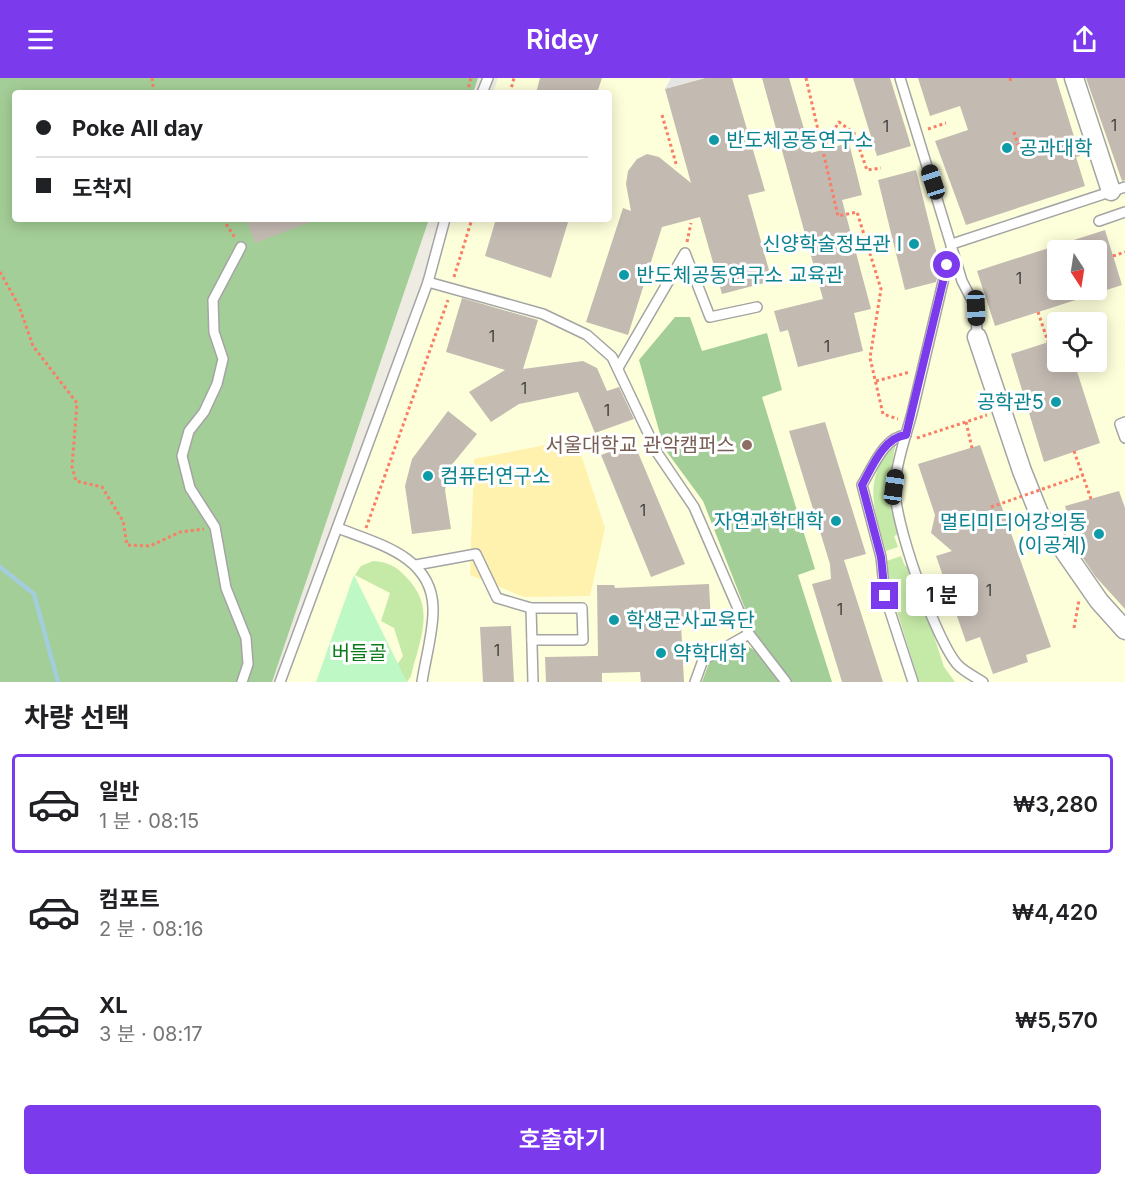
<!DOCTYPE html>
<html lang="ko">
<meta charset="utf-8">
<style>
body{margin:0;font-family:Inter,"Noto Sans KR",sans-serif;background:#f2f2f2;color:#202124;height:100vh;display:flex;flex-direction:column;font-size:22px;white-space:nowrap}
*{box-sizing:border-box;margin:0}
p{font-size:20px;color:#757577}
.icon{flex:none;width:33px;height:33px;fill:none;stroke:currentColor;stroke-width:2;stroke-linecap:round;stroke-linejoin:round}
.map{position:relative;height:604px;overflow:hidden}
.side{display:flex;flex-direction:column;background:#fff;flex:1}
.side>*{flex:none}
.banner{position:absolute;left:12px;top:12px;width:600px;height:132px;border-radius:6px;box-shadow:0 3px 15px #0003;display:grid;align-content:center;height:132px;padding:0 24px;background:#fff}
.needle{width:39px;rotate:168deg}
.tools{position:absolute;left:1047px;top:162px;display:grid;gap:12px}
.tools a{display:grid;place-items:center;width:60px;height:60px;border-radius:6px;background:#fff;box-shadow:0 3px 15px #0003;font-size:30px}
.end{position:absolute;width:27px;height:27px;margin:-14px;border:8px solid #7c3aed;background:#fff;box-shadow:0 0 0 3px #fff}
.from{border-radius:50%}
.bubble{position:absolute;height:42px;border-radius:6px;background:#fff;box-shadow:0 3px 15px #0003;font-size:20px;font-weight:600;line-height:42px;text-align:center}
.car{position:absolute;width:18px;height:36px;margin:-18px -9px;border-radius:8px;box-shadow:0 0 4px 2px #0007;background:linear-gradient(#222 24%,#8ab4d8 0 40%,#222 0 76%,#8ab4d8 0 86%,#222 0)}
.banner b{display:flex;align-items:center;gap:21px;height:57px;font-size:22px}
.banner b+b{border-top:2px solid #e0e0e0}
.banner i{width:15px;height:15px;background:#202124}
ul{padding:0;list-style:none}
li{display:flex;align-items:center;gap:18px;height:99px;margin:0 12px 9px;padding:0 12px;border:3px solid transparent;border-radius:6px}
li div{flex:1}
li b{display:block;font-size:22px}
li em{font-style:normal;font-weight:600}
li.active{border-color:#7c3aed}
li>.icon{width:54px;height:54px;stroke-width:1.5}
h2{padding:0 24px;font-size:27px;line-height:72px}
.action{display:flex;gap:12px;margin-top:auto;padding:12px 24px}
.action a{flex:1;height:69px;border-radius:6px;background:#7c3aed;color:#fff;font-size:24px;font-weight:600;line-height:69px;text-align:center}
header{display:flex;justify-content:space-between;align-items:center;height:78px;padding:0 24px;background:#7c3aed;color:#fff;font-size:27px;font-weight:600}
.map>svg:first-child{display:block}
</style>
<header><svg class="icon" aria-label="menu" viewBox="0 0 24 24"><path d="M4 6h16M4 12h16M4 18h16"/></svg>Ridey<svg class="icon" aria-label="share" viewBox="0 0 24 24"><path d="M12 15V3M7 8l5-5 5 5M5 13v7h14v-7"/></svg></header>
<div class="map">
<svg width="1125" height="604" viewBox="0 0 1125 604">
<rect width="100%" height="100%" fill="#eeebe2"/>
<path fill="#fdffda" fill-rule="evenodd" d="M498 0H1125V604H280L428 204 445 141H609V15H493ZM1058 172H1096V212H1058ZM1058 244H1096V284H1058Z"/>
<g fill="#c5e9a7">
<path d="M896 364C889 396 889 424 899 456L894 458 898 469 886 473C874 429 861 402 896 364Z"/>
<polygon points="901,478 905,488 911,487 944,589 955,604 919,604 890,511 887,483"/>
<path d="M373 483C387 484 396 488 405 498 437 529 420 560 411 598L407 604 397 587 403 578 394 550 381 543 390 515 355 497 361 488Z"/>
</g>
<g fill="#a4ce97">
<polygon points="0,0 478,0 473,15 15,15 15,141 429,141 272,604 0,604"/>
<polygon points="675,239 690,239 702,273 767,255 782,312 762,319 815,491 798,497 832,604 790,604 755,556 703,423 664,370 639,282"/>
<path d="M739 566C756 567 773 590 780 604H702L709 585Z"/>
</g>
<polygon fill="#fff2af" points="576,361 605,450 590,518 524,519 470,497 474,381"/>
<polygon fill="#bef9c5" points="354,497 407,604 316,604"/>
<polygon fill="#e5e5e5" points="671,0 703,0 665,11"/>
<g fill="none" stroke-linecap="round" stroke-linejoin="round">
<polyline stroke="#a2cddc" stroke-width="4.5" points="0,489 34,516 58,604"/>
</g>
<g fill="#c3bab2" fill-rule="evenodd">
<polygon points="540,0 602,0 597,15 536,15"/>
<polygon points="705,0 732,0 765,113 748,117 772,203 722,216 700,139 662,149 628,257 586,244 623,130 631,133 626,106 628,93 637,81 647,76 659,79 691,105 665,11"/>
<polygon points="762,0 789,0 811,75 849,65 862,117 842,122 871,231 854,235 863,273 798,289 788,252 780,254 774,233 823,221"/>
<polygon points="853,0 890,0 911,68 877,78"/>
<polygon points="918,0 1056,0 1080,78 1076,79 1085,108 966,147 935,63 968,52 960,28 930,38"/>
<polygon points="1086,0 1125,0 1125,102 1122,103"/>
<polygon points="916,92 940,189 936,204 905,212 878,102"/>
<polygon points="246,141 316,141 316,142 255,165"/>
<polygon points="496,141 569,141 551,200 485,178"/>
<path d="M1105 152 1122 207 995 248 977 193ZM1058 172H1096V212H1058Z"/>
<polygon points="462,220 538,242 523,291 583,283 597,290 607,313 619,309 634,341 595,355 578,314 519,326 491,344 469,314 505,292 446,274"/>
<polygon points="1058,261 1058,284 1074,284 1100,365 1044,384 1011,276"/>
<polygon points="448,333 477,356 450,389 445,412 451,451 412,456 405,408 412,381"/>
<polygon points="825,344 866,476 844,482 883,604 842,604 812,506 831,501 830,486 789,353"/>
<polygon points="634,365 685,486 651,499 601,377"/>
<polygon points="980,367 1051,569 1026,577 1028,584 993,596 980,559 966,564 936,478 952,473 931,455 935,437 918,386"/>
<polygon points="1119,413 1125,430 1125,531 1095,498 1079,474 1065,428"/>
<polygon points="709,506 711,545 681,547 684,604 641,604 640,594 602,595 602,604 546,604 545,579 598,578 597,507 614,507 615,510"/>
<polygon points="511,548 514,604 483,604 480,549"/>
</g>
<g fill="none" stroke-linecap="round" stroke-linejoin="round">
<g stroke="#a4a4a4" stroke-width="12">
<g id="service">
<polyline points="900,0 962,203 976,230 977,259"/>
<polyline points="482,15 488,0"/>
<polyline points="1099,143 1125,134"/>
<polyline points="241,169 213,222 214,254 223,281 217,306 204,334 189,353 182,378 190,410 215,449 226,510 246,560 248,586 242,604"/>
<polyline points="428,204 543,236 587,257 612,279 658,376 694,429 749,556 786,604"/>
<polyline points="618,290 685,175 710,239 757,229"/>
<polyline points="1125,344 1120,346 1125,360"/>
<path d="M906 357C884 359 873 389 862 407L881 479 885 518 913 604"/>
<path d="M338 450C378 466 432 478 433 530 434 552 425 582 422 604"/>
<polyline points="416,487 476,476 497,520 531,530 582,530 583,562 532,562"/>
<polyline points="531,530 533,604"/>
<polyline points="280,604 428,204 445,141"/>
<polyline points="695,604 703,582 749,556"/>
<path d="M983 604C975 599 963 593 957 586 935 560 892 440 895 406 897 380 907 356 913 331 926 276 939 221 952 166L1125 109"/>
</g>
</g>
<g stroke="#a4a4a4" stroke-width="21">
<g id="minor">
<polyline points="1074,0 1111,113"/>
<polyline points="977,259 1022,393 1040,438 1099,523 1125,552"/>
</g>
</g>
<g stroke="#fa7d67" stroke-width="3" stroke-dasharray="3 3" stroke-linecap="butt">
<polyline points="152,0 154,15"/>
<polyline points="806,0 838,138 857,134 881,211 870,280 883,336 898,341"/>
<polyline points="1010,0 1011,4"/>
<polyline points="467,15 471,0"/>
<polyline points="510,15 514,0"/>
<polyline points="662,37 677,89"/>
<polyline points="928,51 946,45"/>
<polyline points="1014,54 1020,73"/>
<polyline points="823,70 839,44 854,55 867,92 881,90"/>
<polyline points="223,141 235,160"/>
<polyline points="687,164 691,145"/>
<polyline points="1113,178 1125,174"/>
<polyline points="0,194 19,228 33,268 77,325 72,389 76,403 102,409 123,443 127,467 150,468 180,454 204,451"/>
<polyline points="454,199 472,141"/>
<polyline points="1038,234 1048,264"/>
<polyline points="876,303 910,294"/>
<polyline points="966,344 972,370"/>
<polyline points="917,360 987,337"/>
<polyline points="1074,373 1091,421"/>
<polyline points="366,450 448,222"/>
<polyline points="1074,550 1079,522"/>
</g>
<use href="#service" stroke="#fff" stroke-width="9"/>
<use href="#minor" stroke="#fff" stroke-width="18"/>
<polyline stroke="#fa7d67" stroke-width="3" stroke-dasharray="3 3" stroke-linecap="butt" points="991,429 1083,397"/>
</g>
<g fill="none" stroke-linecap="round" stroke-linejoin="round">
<path stroke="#7c3aed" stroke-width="8" d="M885 518 881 479 862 407C872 389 884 359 906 357L947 187"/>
</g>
<g fill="#0f9aa8" stroke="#fff" stroke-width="2">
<circle cx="714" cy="62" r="6"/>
<circle cx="1007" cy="70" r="6"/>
<circle cx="914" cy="166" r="6"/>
<circle cx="624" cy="197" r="6"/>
<circle cx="1056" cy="324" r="6"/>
<circle cx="428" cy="398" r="6"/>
<circle cx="836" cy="443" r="6"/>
<circle cx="1099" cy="456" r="6"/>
<circle cx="614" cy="542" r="6"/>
<circle cx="661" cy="575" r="6"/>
</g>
<circle fill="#8d6e63" stroke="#fff" stroke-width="2" cx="747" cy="367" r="6"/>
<g text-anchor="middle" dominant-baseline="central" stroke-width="6" stroke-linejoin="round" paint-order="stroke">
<g font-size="16" fill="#464442">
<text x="1114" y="47">1</text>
<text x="886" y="48">1</text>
<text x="1019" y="200">1</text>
<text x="492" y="258">1</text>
<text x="827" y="268">1</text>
<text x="524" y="310">1</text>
<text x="607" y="332">1</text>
<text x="643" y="432">1</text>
<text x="989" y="512">1</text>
<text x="840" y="531">1</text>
<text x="497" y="572">1</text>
</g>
<g font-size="20" fill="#0d838f" stroke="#fff" text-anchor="start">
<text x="726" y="62">반도체공동연구소</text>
<text x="1019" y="70">공과대학</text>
<text x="902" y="166" text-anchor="end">신양학술정보관 I</text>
<text x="636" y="197">반도체공동연구소 교육관</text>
<text x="1044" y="324" text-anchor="end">공학관5</text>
<text x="440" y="398">컴퓨터연구소</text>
<text x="824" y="443" text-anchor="end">자연과학대학</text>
<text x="1087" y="444" text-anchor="end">멀티미디어강의동<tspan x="1087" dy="23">(이공계)</tspan></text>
<text x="626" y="542">학생군사교육단</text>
<text x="673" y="575">약학대학</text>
</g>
<g font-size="20" fill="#785e54" stroke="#fff" text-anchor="end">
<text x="735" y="367">서울대학교 관악캠퍼스</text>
</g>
<g font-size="20" fill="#0b7b19" stroke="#fff">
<text x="359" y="575">버들골</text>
</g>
</g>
</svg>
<div class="tools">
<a><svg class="needle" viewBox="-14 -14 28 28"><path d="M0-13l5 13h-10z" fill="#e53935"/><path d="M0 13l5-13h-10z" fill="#757577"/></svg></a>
<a><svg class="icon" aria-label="locate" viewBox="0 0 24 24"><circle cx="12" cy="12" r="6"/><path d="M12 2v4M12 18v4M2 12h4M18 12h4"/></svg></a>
</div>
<i class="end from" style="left:947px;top:187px"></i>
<i class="end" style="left:885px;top:518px"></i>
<div class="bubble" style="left:906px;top:496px;width:72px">1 분</div>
<i class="car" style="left:933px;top:104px;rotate:342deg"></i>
<i class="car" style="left:976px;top:230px;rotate:178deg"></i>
<i class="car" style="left:894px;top:409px;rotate:8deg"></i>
<div class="banner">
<b><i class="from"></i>Poke All day</b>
<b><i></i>도착지</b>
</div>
</div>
<section class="side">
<h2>차량 선택</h2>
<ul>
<li class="active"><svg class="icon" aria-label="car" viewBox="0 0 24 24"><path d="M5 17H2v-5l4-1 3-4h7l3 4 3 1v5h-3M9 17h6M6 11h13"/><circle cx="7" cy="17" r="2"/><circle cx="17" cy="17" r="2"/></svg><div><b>일반</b><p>1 분 · 08:15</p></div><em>₩3,280</em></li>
<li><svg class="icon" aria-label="car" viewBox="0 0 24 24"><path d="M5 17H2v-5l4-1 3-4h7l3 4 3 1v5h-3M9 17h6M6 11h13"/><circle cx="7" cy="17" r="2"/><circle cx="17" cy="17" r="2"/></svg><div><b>컴포트</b><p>2 분 · 08:16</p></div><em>₩4,420</em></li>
<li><svg class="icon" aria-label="car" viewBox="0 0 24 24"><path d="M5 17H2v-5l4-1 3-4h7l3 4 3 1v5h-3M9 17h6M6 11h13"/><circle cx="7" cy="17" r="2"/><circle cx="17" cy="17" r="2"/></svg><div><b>XL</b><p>3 분 · 08:17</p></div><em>₩5,570</em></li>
</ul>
<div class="action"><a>호출하기</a></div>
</section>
